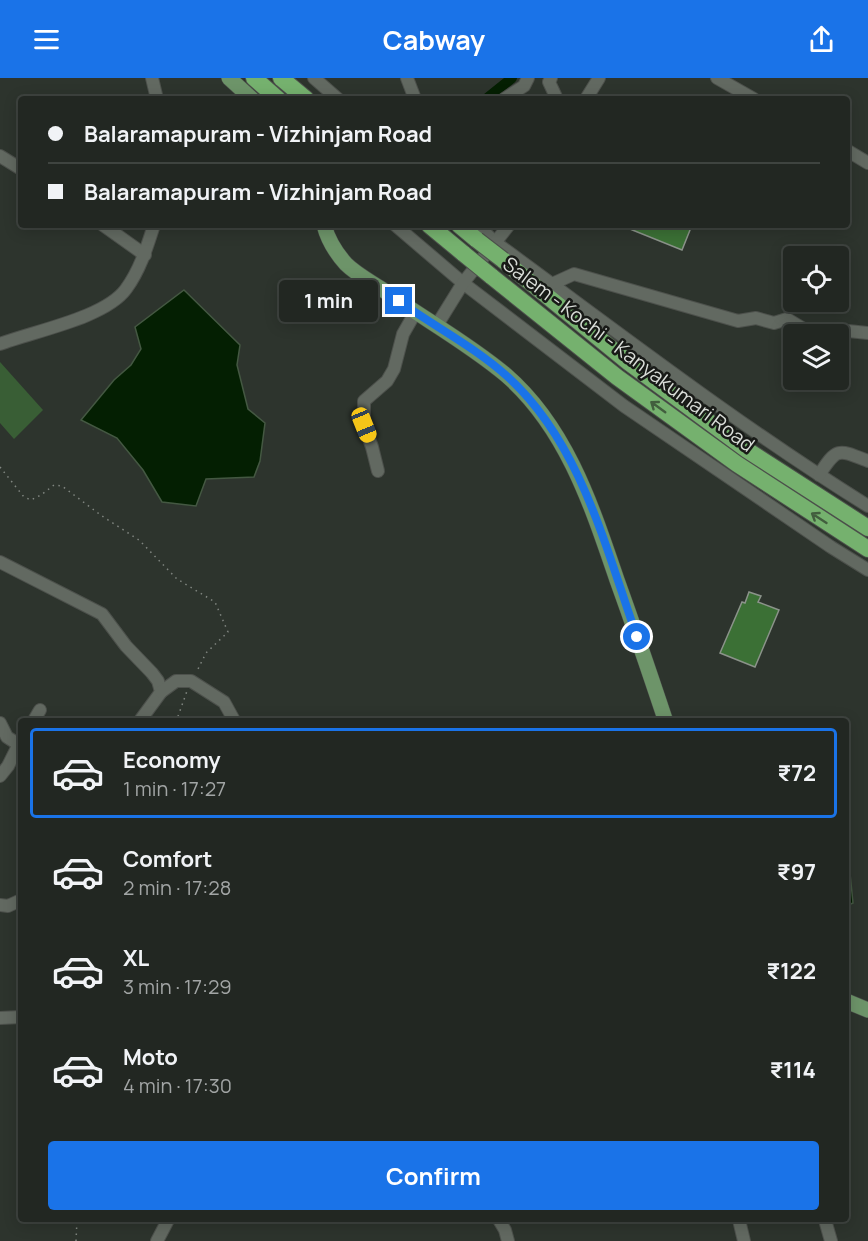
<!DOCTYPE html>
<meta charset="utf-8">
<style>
body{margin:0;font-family:Manrope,sans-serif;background:#2e332f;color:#f1f3f6;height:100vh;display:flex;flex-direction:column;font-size:22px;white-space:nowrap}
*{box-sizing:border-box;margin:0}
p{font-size:20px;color:#a2a5a5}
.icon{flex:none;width:33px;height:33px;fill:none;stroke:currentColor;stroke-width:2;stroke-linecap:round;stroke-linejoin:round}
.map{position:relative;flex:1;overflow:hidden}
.sheet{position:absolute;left:18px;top:640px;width:831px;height:504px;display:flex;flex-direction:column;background:#222722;border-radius:6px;box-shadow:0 3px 15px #0003,0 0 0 2px #3f4440}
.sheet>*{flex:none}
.top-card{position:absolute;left:18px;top:18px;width:832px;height:132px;border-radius:6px;box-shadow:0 3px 15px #0003,0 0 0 2px #3f4440;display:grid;align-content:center;height:132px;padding:0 30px;background:#222722}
.fabs{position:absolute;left:783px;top:168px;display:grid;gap:12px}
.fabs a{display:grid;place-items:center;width:66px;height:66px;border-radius:6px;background:#222722;box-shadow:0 3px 15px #0003,0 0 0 2px #3f4440;font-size:30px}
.end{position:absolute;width:27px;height:27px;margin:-14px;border:8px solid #1a73e8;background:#fff;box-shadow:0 0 0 3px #fff}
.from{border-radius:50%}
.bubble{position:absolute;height:42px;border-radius:6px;background:#222722;box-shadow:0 3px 15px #0003,0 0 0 2px #3f4440;font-size:20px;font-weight:700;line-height:42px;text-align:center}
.car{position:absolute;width:18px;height:36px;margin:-18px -9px;border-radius:8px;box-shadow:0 0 4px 2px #0007;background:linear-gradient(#f5c518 24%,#345 0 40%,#f5c518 0 76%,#345 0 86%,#f5c518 0)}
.top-card b{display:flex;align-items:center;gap:21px;height:57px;font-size:22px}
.top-card b+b{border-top:2px solid #3f4440}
.top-card i{width:15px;height:15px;background:#f1f3f6}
ul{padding:10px 0 0;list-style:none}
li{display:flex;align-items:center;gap:18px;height:90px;margin:0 12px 9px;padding:0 18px;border:3px solid transparent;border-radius:6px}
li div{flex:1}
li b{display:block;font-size:22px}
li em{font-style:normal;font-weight:700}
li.selected{border-color:#1a73e8}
li>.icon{width:54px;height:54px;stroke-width:1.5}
.cta{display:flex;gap:12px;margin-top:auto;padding:12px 30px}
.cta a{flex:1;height:69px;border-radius:6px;background:#1a73e8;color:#fff;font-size:24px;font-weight:700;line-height:69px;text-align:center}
header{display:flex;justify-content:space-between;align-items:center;height:78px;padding:0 30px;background:#1a73e8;color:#fff;font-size:27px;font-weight:700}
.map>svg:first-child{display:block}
</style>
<header><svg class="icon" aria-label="menu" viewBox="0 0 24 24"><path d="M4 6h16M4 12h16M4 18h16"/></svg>Cabway<svg class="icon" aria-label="share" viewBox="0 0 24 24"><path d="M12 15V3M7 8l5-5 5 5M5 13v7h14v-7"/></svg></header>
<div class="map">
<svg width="868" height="1163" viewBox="0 0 868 1163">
<rect width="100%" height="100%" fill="#2d342d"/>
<polygon fill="#395e35" points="0,284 43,332 14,361 0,345"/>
<g fill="#041f02" stroke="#445842" stroke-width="1.5">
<polygon points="184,212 240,267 237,287 248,331 265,345 260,383 254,399 206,401 196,428 162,424 143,392 117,360 81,342 114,302 131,287 141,271 135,249"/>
<polygon points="846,774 848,775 853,825 846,828"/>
</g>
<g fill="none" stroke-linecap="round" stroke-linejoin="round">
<polyline stroke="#041f02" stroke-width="10" points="486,21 512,0"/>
</g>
<g fill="#3b7035" stroke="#8b938a" stroke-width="1.5">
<polygon points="620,147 692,147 682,172"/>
<polygon points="749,514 761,518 758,524 779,532 755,589 720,575 742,524 745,525"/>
</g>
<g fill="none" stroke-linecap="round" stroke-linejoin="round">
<g stroke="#4d514c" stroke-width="14">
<g id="minor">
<polyline points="152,0 157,21"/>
<polyline points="314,0 338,21"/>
<polyline points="407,0 415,21"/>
<polyline points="551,0 549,4 557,21"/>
<polyline points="717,0 754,21"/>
<polyline points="504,21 524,8 528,0"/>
<polyline points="586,21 599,0"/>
<polyline points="848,73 868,85"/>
<polyline points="0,78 21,91"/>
<polyline points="103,147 145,177"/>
<polyline points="395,147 463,205 624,328 831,469 868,492"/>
<path d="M477 147 496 165C618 254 739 348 868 428"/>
<polyline points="552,206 574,196 738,243 756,240 774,245 787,241 812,256 829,251 868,255"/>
<polyline points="437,247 463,205 509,147"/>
<path d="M0 266C34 253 105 240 126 211 140 192 147 169 154 147"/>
<polyline points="378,393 372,369 364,347 364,323 387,303 394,291 403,256 415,235"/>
<path d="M819 397C837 369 838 371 868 383"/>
<polyline points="0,484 102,536 126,568 152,595 158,603 161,614 139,644"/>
<polyline points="161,614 176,603 191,603 224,624 235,644"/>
<polyline points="33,644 40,632"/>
<polyline points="0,645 7,659 21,668"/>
<polyline points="0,698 8,688 21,662"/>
<polyline points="0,827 8,828 21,822"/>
<polyline points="0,940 21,939"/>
<polyline points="499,1142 505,1152 508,1163"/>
<polyline points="739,1142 744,1163"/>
<polyline points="825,1142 831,1163"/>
<polyline points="157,1163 168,1142"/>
</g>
</g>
<g stroke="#4d514c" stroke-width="16">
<g id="major">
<polyline points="229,0 252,21"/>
<path d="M324 147C328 162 336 175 346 186 356 196 371 204 383 212 424 241 468 265 506 297 567 350 592 429 617 502 634 549 650 596 666 644"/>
<polyline points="846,923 868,932"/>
</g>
</g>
<g stroke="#4d514c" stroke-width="18">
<g id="highway">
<polyline points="254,0 278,21"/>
<polyline points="281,0 306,21"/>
<polyline points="429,147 464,176"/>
<polyline points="459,147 477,162"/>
<polyline points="503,182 628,284 747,372 868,450"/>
<polyline points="491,198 617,299 737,386 868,471"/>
</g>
</g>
<g stroke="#808680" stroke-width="1.5" stroke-dasharray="1.5 4.5" stroke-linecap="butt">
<polyline points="0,389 24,419 31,422 41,417 54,407 62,408 102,438 139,462 177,501 215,524 228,554 206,575 197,593"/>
<polyline points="176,644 187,613"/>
<polyline points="76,1163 77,1142"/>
</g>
<use href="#minor" stroke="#626961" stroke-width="12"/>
<use href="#major" stroke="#6d9469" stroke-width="15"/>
<use href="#highway" stroke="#75b16e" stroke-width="16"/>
<g stroke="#4d514c" stroke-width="18" stroke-linecap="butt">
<g id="highway-bridge">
<polyline points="477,162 503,182"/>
<polyline points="464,176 491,198"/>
</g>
</g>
<use href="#highway-bridge" stroke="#75b16e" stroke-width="16"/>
</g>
<defs><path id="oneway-shaft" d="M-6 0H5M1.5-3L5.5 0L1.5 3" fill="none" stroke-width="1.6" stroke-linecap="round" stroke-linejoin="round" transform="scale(1.5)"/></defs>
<g stroke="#425e3e">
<use href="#oneway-shaft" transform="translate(658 329) rotate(-144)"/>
<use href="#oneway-shaft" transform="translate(819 440) rotate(-147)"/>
</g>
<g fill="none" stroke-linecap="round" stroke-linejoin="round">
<path stroke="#1a73e8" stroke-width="8" d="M399 223C435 249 475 269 508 299 581 366 605 468 637 559"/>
</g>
<g text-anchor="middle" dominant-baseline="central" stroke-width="5" stroke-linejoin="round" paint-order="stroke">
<g font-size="20" fill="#d9ddd8" stroke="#181a17">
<text transform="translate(629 276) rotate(37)">Salem - Kochi - Kanyakumari Road</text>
</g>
</g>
</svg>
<div class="fabs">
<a><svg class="icon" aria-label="locate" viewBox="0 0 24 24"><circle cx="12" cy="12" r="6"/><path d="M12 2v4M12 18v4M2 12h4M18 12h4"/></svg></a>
<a><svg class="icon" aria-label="layers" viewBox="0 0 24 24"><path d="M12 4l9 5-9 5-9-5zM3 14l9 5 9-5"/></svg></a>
</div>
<i class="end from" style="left:637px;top:559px"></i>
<i class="end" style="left:399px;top:223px"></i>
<div class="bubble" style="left:279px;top:202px;width:99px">1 min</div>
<i class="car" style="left:364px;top:347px;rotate:158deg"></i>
<div class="top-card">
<b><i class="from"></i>Balaramapuram - Vizhinjam Road</b>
<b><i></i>Balaramapuram - Vizhinjam Road</b>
</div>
<section class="sheet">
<ul>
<li class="selected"><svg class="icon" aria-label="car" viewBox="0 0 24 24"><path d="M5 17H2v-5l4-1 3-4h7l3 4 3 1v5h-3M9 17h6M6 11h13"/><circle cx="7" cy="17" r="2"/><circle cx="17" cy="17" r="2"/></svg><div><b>Economy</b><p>1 min · 17:27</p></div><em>₹72</em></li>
<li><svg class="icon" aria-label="car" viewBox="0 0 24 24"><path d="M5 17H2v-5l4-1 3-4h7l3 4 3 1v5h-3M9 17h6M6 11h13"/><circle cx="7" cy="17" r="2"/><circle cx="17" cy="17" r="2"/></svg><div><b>Comfort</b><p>2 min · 17:28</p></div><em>₹97</em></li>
<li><svg class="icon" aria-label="car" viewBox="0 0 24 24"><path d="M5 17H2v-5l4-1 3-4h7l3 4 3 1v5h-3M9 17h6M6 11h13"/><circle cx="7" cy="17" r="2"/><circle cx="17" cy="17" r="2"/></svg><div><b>XL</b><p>3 min · 17:29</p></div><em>₹122</em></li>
<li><svg class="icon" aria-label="car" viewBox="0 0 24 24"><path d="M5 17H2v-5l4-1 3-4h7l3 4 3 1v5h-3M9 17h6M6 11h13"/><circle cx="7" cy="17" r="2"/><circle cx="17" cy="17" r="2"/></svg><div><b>Moto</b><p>4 min · 17:30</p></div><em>₹114</em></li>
</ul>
<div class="cta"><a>Confirm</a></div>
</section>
</div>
